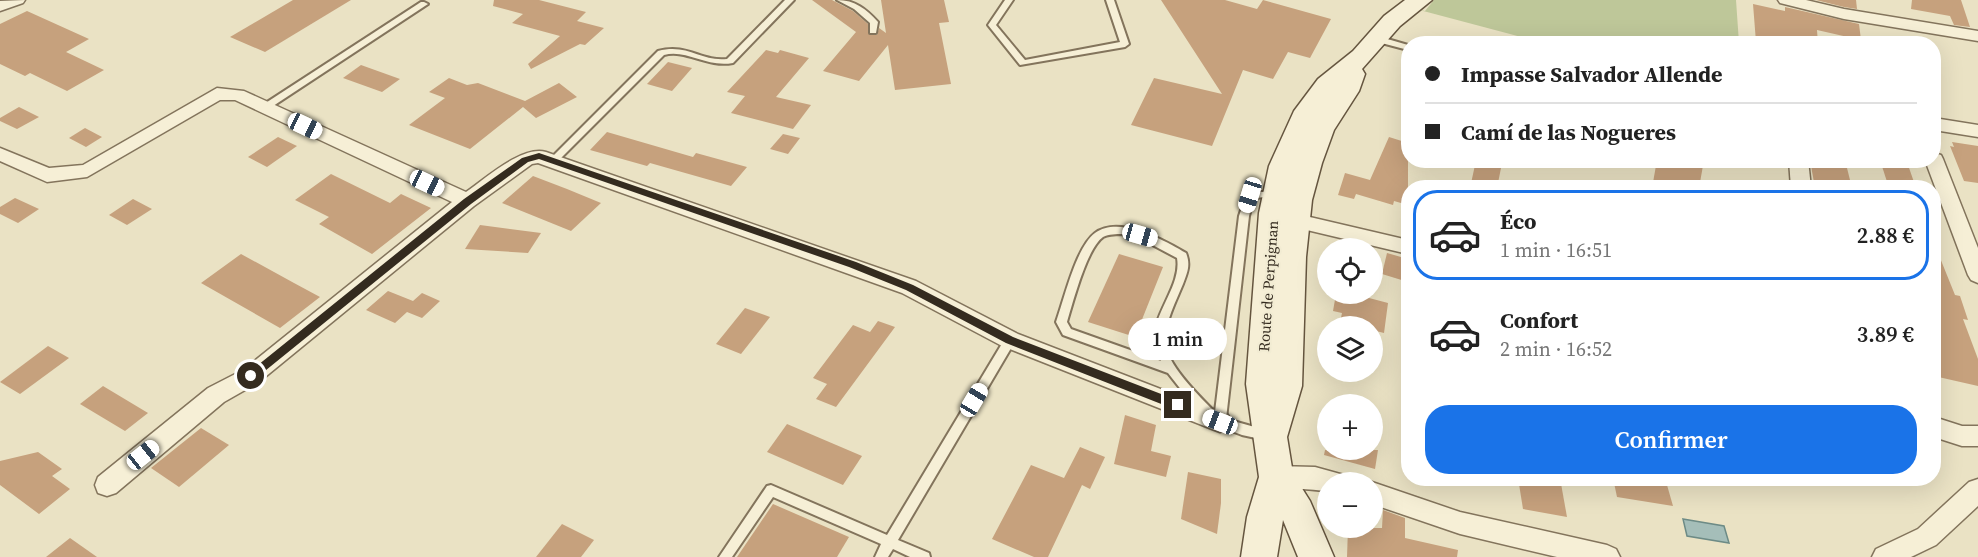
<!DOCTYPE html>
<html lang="fr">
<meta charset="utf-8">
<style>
body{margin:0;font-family:"Source Serif 4",serif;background:#f2f2f2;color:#222;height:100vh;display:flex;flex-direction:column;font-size:22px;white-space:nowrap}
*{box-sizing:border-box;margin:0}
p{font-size:20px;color:#767676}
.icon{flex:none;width:33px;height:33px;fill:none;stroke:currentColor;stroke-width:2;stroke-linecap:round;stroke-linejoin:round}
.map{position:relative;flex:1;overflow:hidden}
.drawer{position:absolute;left:1401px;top:180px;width:540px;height:306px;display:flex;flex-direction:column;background:#fff;border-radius:24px;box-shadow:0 6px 24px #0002}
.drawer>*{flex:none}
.guide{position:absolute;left:1401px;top:36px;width:540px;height:132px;border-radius:24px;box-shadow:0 6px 24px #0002;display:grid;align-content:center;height:132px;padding:0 24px;background:#fff}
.buttons{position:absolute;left:1317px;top:238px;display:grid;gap:12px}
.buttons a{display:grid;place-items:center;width:66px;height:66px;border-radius:50%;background:#fff;box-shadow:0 6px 24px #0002;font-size:30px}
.end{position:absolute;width:27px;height:27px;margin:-14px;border:8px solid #342b1f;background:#fff;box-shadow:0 0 0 3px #fff}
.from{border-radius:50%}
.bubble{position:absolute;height:42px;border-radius:21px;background:#fff;box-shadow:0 6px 24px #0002;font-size:20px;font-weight:600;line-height:42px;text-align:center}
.car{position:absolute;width:18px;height:36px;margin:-18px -9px;border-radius:8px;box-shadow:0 0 4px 2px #0007;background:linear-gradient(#fff 24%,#345 0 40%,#fff 0 76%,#345 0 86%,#fff 0)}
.guide b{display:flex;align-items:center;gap:21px;height:57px;font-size:22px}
.guide b+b{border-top:2px solid #e0e0e0}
.guide i{width:15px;height:15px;background:#222}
ul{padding:10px 0 0;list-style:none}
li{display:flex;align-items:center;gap:18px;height:90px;margin:0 12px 9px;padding:0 12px;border:3px solid transparent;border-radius:24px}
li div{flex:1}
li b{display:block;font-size:22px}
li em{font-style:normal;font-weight:600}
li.active{border-color:#1a73e8}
li>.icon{width:54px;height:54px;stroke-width:1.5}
.cta{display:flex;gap:12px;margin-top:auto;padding:12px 24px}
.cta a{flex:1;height:69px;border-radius:24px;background:#1a73e8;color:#fff;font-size:24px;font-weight:600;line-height:69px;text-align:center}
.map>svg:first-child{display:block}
</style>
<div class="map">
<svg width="1978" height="557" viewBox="0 0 1978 557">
<rect width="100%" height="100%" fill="#eae2c4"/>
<polygon fill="#bec799" points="1434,0 1736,0 1739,43 1544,43 1412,8 1425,11"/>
<polygon fill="#a5beb9" stroke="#6d8b86" stroke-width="1.5" points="1683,519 1724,526 1729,543 1687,536"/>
<g fill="#c6a17d">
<polygon points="293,0 351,0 265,52 230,37"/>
<polygon points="494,0 539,0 586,12 577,21 604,28 585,45 580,44 531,69 528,64 560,36 512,23 523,14 493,6"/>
<polygon points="812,0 832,0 853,11 868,24 870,35 877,35 879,28 886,33 881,0 944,0 949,22 939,23 951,84 895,90 888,45 859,81 823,71 856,32"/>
<polygon points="1161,0 1225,0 1257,9 1263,0 1331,19 1310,58 1288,52 1273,79 1243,70 1212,146 1131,125 1154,78 1222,94"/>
<polygon points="1816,0 1856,0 1857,9 1844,7"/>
<polygon points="1912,0 1961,0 1970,27 1954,25 1950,16 1911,9"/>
<polygon points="1753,4 1785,11 1785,7 1859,24 1861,40 1817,30 1818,44 1756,42"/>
<polygon points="27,11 89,39 66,52 104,70 67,91 30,73 25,76 0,64 0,24"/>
<polygon points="766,50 778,53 780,50 809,58 776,97 811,105 793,129 731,113 745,96 727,92"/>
<polygon points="668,62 692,68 672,91 647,84"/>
<polygon points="361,65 400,79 382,92 343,78"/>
<polygon points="449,78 467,85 478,83 525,101 559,83 577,97 536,118 523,107 470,149 409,125 445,98 429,92"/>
<polygon points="19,107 39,117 17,129 0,121 0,118"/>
<polygon points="85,128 102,137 86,147 69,138"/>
<polygon points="607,132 693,157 696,153 747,167 731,186 650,163 647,166 590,150"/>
<polygon points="783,134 800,138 788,154 770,149"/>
<polygon points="278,137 297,146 267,167 248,157"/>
<polygon points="1389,137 1408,143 1408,205 1394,201 1393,205 1356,194 1354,199 1338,195 1345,173 1370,180"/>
<polygon points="1952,142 1978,146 1978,183 1964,181 1950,146 1954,147"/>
<polygon points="1657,160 1704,160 1699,188 1652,188"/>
<polygon points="1810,160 1845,160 1852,188 1815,188"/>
<polygon points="1880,160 1907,162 1916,188 1889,188"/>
<polygon points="1486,164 1501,168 1497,188 1470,188 1475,165 1485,168"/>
<polygon points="331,174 390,203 401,194 431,208 372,254 319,224 329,217 295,200"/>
<polygon points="533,176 567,189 601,203 571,231 502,203"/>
<polygon points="15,198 39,209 18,223 0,214 0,207"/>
<polygon points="133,199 152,209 127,225 109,215"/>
<polygon points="480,225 541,233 528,253 465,249"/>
<polygon points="1934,243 1955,295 1960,296 1968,320 1963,319 1978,359 1978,386 1934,376"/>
<polygon points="1387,253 1408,259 1408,282 1382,274"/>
<polygon points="241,254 294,283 320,297 280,328 201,283"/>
<polygon points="1119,254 1163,267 1135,337 1088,322"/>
<polygon points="388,291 413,301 422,293 440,301 422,318 407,312 395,323 366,310"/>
<polygon points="1336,294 1354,294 1388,303 1384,333 1372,330 1372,327 1339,327 1342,313 1333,311"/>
<polygon points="745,308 770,317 741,354 716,344"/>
<polygon points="878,321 895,327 836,407 816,399 827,384 813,378 853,325 870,332"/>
<polygon points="48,346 69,358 20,394 0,382"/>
<polygon points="103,386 148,413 125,431 80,404"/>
<polygon points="1125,415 1156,425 1151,451 1171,456 1166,477 1114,464"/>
<polygon points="787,424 862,456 843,485 767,452"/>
<polygon points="201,428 229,445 179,487 151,468"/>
<polygon points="1080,447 1105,457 1090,489 1082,485 1048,557 1034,557 992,539 1031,465 1064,478"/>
<polygon points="1325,450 1378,450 1375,469 1324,455"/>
<polygon points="38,452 62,469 52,476 70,489 39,514 0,485 0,461"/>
<polygon points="1188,472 1221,479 1221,503 1217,534 1181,519"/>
<polygon points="1518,478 1560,478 1567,517 1523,509"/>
<polygon points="1613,478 1665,478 1673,506 1617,497"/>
<polygon points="773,504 849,537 837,557 737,557"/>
<polygon points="1383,510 1405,518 1405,538 1458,550 1457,557 1347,557 1348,528 1382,528"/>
<polygon points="562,524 594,540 581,557 536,557"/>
<polygon points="70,538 97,557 46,557"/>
</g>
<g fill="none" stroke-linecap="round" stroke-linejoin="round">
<g stroke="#83745c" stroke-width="4">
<g id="lane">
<path d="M785 0H794L733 63C706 68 687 49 664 55L557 162H551L549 160 658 51C688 43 701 62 727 59Z"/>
<path d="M837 0C855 0 866 9 878 22L876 33H870V23L854 9Z"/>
<polygon points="1005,0 1013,0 996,25 1025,60 1120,42 1106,0 1114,0 1129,44 1125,47 1020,65 988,25"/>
<polygon points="421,2 424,2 428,4 267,110 261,110 259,108 261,106"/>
<polygon points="1377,36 1408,45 1408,50 1374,41 1374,37"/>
<path d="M1276 191 1279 192 1281 194 1279 196 1254 198 1249 216 1226 419 1269 431 1271 435 1269 439 1265 440 1242 435 1216 425 1190 401 1168 373 1063 335 1056 322C1064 300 1076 247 1095 233 1119 215 1164 240 1186 253 1191 265 1187 273 1183 284 1176 301 1165 322 1165 341 1165 363 1200 397 1215 412L1239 216 1247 193ZM1122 234 1145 241 1177 258C1182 286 1151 315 1154 344 1154 350 1158 356 1161 361L1071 329 1067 322C1073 302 1087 248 1103 237 1109 234 1116 234 1122 234Z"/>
<polygon points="1010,336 1014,337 1016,340 1014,343 898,540 929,553 930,557 910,557 893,549 888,557 875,557 881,544 773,497 732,557 719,557 767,486 771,485 887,535 1006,337"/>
</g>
</g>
<g stroke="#83745c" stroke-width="3">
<g id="street">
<polygon points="25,0 23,3 0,11 0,1"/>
<polygon points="1778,0 1806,0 1844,9 1978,31 1978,41 1844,19 1780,3"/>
<path d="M217 88 244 91 466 192C485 179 522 145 546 152L916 281 1018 334 1228 415 1232 422 1228 429 1220 432 1212 429 1002 346 902 293 538 163 532 164 474 206 259 382 224 402 116 493 107 496 98 493 95 485 98 477 208 388 243 370 452 202 235 100H220L87 177 47 182 0 161V148L49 168 83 165Z"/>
<polygon points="1934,118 1978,125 1978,137 1934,130"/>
<polygon points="1934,153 1941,155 1943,159 1978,248 1978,283 1971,280 1968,275 1925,160 1934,160"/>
<polygon points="1789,160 1808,160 1811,188 1791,188"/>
<polygon points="1297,214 1408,240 1408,254 1290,226 1287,221 1290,216"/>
<polygon points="1934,417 1962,426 1978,426 1978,446 1962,446 1934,437"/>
<path d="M1276 466 1315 467 1344 475 1347 483H1328V492C1308 487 1286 491 1267 484L1264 477 1267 470Z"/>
<polygon points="1978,479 1978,506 1936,545 1911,557 1872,557 1876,549 1918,529 1969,482"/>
<polygon points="1372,482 1460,512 1607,545 1616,549 1620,557 1557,557 1460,534 1372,504 1372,483 1370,483"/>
</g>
</g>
<g stroke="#65553f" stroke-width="3">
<polygon id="secondary" points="1405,0 1432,0 1400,26 1362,69 1365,74 1359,91 1334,130 1322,163 1312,200 1306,257 1302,386 1287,437 1293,474 1310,501 1334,557 1298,557 1283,520 1277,557 1241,557 1247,517 1259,477 1246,384 1259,213 1269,166 1294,111 1318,79 1353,51 1384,16"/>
</g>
<use href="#lane" fill="#f6efd6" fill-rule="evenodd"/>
<use href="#street" fill="#f6efd6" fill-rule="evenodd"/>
<use href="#secondary" fill="#f6efd6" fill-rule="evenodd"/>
</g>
<polygon fill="#342b1f" points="539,153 856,262 913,285 1013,337 1182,402 1183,405 1182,409 1174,409 1006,343 906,290 849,267 539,159 528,162 471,204 255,379 247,379 247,374 464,199 522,158"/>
<g text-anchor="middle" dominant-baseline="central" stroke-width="4.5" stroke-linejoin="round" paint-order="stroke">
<g font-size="15" fill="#342b1f" stroke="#f2ecd3">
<text transform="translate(1268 286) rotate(-86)">Route de Perpignan</text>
</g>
</g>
</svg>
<div class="buttons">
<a><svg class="icon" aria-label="locate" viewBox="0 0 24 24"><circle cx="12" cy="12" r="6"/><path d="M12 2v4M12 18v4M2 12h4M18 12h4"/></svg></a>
<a><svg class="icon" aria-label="layers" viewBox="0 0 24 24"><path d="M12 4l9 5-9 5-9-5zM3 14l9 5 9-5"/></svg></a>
<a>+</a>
<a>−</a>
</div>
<i class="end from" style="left:251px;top:376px"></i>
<i class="end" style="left:1178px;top:405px"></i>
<div class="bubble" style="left:1128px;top:318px;width:99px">1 min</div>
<i class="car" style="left:305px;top:126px;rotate:115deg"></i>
<i class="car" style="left:427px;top:183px;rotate:115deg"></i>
<i class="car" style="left:1250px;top:195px;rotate:197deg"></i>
<i class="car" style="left:1140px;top:235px;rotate:106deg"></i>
<i class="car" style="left:974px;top:400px;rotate:31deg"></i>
<i class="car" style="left:1220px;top:422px;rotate:291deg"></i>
<i class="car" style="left:143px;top:455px;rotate:51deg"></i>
<div class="guide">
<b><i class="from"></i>Impasse Salvador Allende</b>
<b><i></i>Camí de las Nogueres</b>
</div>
<section class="drawer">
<ul>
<li class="active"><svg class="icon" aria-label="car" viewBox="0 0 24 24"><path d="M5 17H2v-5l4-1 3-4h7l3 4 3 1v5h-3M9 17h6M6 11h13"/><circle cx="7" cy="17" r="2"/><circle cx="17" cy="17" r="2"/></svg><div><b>Éco</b><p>1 min · 16:51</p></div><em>2.88 €</em></li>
<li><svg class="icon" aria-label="car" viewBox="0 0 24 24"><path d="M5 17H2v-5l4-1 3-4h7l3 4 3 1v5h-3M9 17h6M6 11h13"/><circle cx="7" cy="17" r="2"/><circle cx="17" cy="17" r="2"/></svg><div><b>Confort</b><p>2 min · 16:52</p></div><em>3.89 €</em></li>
</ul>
<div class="cta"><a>Confirmer</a></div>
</section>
</div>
